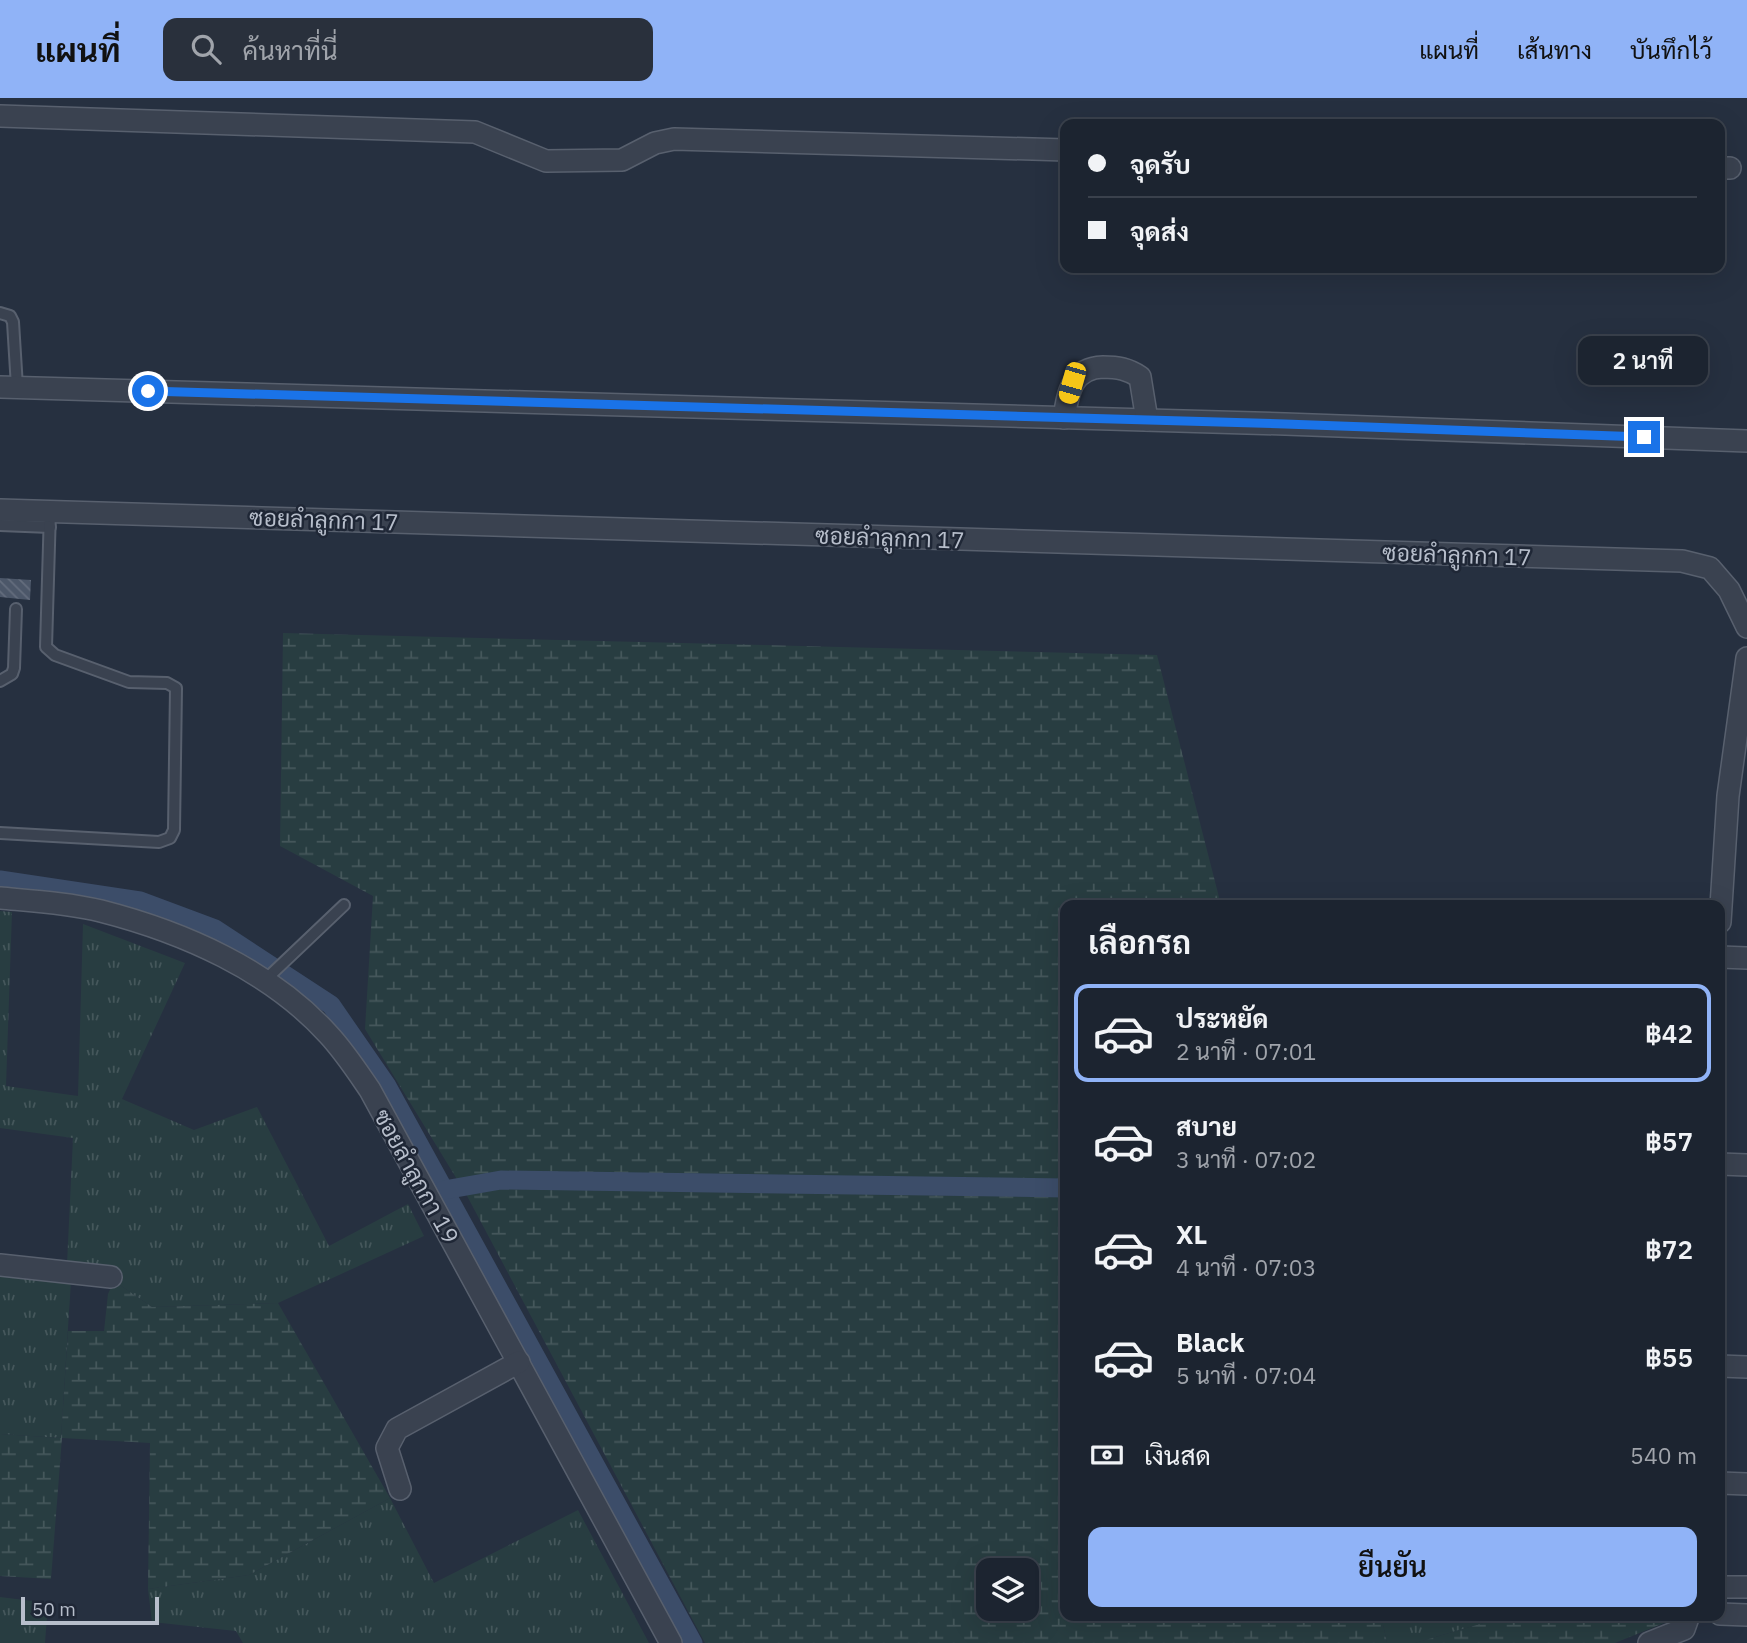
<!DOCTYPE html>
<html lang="th">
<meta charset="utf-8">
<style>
body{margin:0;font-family:"IBM Plex Sans",Sarabun,sans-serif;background:#29303c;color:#f1f3f6;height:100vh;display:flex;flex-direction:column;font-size:26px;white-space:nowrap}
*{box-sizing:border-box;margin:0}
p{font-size:23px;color:#a0a4ab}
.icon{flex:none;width:38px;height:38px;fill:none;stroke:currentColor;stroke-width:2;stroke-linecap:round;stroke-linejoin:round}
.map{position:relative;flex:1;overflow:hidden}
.sheet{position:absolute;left:1060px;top:802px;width:665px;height:721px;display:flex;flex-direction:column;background:#1c2430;border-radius:14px;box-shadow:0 7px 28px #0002,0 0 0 2px #3a414c}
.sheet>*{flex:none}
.top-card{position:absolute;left:1060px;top:21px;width:665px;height:154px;border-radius:14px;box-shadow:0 7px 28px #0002,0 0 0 2px #3a414c;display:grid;align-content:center;height:154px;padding:0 28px;background:#1c2430}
.fabs{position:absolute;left:976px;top:1460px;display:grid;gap:14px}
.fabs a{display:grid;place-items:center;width:63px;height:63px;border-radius:14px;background:#1c2430;box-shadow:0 7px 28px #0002,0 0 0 2px #3a414c;font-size:35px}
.scale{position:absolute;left:21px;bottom:18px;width:138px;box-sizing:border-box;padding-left:7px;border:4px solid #b7becb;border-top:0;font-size:19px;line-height:24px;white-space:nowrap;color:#b7becb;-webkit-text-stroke:5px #1f2736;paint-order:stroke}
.end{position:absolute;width:32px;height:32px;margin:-16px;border:9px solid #1a73e8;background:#fff;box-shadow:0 0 0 4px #fff}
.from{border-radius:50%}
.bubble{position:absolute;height:49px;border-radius:14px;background:#1c2430;box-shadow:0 7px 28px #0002,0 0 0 2px #3a414c;font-size:23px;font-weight:600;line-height:49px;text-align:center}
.car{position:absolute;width:21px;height:42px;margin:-21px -10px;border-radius:9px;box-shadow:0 0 5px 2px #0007;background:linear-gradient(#f5c518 24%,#345 0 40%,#f5c518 0 76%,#345 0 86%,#f5c518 0)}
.top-card b{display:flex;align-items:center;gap:24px;height:66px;font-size:26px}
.top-card b+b{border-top:2px solid #3a414c}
.top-card i{width:18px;height:18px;background:#f1f3f6}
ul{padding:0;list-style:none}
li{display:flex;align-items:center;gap:21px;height:98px;margin:0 14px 10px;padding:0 14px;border:4px solid transparent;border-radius:14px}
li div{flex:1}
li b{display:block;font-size:26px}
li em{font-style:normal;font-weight:600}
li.current{border-color:#90b3f7}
li>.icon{width:63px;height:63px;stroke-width:1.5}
h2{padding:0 28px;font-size:32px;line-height:84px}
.pay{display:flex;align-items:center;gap:18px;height:77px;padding:0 28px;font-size:26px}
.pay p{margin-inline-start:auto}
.action{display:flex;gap:14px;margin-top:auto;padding:14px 28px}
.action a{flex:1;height:80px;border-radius:14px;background:#90b3f7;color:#111;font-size:28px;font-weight:600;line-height:80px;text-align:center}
header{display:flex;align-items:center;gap:42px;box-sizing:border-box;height:98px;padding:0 35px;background:#90b3f7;color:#111}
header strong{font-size:33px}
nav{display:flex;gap:38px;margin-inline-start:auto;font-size:24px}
.search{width:490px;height:63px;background:#29303c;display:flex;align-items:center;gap:18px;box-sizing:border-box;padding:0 24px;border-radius:14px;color:#a0a4ab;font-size:26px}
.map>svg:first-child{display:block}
</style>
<header>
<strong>แผนที่</strong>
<div class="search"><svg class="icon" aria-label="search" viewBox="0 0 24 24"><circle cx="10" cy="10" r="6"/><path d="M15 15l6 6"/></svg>ค้นหาที่นี่</div>
<nav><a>แผนที่</a><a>เส้นทาง</a><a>บันทึกไว้</a></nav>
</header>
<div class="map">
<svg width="1747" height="1545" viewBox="0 0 1747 1545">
<defs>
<pattern id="grass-tufts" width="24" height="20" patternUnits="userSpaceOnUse" patternTransform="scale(1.75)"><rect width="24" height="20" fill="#283d41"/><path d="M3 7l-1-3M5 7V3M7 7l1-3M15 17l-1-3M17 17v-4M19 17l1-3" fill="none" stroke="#45575b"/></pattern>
<pattern id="wetland-marsh" width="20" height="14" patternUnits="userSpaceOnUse" patternTransform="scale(1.75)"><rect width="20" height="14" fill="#283d41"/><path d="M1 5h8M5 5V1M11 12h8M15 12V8" fill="none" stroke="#45575b"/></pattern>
<pattern id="building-back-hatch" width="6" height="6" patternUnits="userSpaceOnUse" patternTransform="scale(1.75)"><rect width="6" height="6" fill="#4c5769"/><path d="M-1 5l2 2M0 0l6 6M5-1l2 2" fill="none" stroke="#646d7d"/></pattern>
</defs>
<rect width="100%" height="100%" fill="#263040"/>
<g fill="url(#grass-tufts)">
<polygon points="0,813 12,814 6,988 78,998 83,826 185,865 122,1001 194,1032 257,1009 329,1148 408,1106 424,1138 278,1205 152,1209 114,1183 67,1166 73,1040 0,1030"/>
<polygon points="0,1175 71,1183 61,1340 0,1336"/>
<polygon points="390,1400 434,1485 578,1412 649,1545 243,1545 236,1533 152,1524 148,1491 249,1477"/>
<polygon points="0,1499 48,1505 45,1545 0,1545"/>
<polygon points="1381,1517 1511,1517 1415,1545 1387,1545"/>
</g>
<g fill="url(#wetland-marsh)" fill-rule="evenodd">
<path d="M283 535 1157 557 1221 807H1066V1517H1381L1387 1545H705L466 1096 365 931 373 798 280 748ZM989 1472H1027V1510H989Z"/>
<polygon points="114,1183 152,1209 278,1205 390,1400 249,1477 148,1491 150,1345 62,1340 51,1481 0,1478 0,1336 61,1340 68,1233 104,1233 108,1196"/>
<polygon points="1511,1517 1664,1517 1664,1525 1615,1545 1415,1545"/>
</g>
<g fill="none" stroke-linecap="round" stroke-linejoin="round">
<g stroke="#3c4d69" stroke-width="19">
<polyline points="0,782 140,803 215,831 331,907 387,988 693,1545"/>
<polyline points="444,1092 501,1082 1066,1090"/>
</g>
</g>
<polygon fill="url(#building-back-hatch)" points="0,480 31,482 30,502 0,499"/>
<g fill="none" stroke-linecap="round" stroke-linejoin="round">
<g stroke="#58606e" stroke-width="14">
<g id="lane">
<polyline points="0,215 10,218 13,224 17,289"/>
<polyline points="0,427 50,429"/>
<polyline points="0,583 12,576 14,570 16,511"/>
<polyline points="0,735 159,744 170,740 174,732 176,590 167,585 129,584 55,557 46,549 50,413"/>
<polyline points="264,883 344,807"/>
</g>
</g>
<g stroke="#58606e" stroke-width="24">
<g id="street">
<polyline points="0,18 475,34 546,63 622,62 655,45 674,41 1066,52"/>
<polyline points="1720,70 1730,70"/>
<polyline points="0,289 1285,326 1747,343"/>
<path d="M1064 320C1068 294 1072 270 1103 269 1118 269 1128 271 1140 279L1147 322"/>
<polyline points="0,412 1682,463 1710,470 1729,492 1747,529"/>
<path d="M0 800C33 803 68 805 101 813 183 834 270 872 328 936 344 953 357 973 370 992L671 1545"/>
<polyline points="1720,824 1728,698 1747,560"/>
<polyline points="1720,859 1747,860"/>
<polyline points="1720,1066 1747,1067"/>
<polyline points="0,1167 111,1179"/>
<polyline points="1720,1268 1747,1269"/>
<polyline points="1720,1385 1747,1386"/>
<polyline points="400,1391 387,1350 397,1331 519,1264"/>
<polyline points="1720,1489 1747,1489"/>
<polyline points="1720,1516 1747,1517"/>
<polyline points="1649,1545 1684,1531 1689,1517"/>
</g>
</g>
<use href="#lane" stroke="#3a4250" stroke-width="10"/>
<use href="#street" stroke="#3a4250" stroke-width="21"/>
</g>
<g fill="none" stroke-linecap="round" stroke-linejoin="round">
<polyline stroke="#1a73e8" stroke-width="9" points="148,293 1285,326 1644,339"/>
</g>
<g text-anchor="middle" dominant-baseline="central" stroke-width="5" stroke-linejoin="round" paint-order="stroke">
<g font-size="23" fill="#b7becb" stroke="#1f2736">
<text transform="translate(324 421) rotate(2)">ซอยลำลูกกา 17</text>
<text transform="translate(890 439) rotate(2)">ซอยลำลูกกา 17</text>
<text transform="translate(1457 456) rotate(2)">ซอยลำลูกกา 17</text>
<text transform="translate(417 1078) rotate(61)">ซอยลำลูกกา 19</text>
</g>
</g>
</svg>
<div class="fabs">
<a><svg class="icon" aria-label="layers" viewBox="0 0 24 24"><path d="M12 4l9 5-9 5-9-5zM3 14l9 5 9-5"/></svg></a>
</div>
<div class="scale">50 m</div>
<i class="end from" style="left:148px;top:293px"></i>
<i class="end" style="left:1644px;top:339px"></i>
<div class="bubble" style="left:1578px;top:238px;width:130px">2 นาที</div>
<i class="car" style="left:1072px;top:285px;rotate:196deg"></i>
<div class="top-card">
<b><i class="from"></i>จุดรับ</b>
<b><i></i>จุดส่ง</b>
</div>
<section class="sheet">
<h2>เลือกรถ</h2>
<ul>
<li class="current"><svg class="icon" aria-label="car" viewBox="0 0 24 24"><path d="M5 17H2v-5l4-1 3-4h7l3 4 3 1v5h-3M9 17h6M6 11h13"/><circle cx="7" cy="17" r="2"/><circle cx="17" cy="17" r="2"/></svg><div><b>ประหยัด</b><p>2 นาที · 07:01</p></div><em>฿42</em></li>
<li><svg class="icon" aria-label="car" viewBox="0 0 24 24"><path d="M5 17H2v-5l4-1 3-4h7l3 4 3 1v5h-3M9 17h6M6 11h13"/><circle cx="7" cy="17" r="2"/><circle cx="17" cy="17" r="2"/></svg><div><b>สบาย</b><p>3 นาที · 07:02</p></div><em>฿57</em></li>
<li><svg class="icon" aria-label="car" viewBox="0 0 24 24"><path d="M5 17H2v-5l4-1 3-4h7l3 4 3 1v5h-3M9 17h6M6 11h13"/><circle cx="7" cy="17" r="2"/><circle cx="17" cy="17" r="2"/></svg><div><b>XL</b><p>4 นาที · 07:03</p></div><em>฿72</em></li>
<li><svg class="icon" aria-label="car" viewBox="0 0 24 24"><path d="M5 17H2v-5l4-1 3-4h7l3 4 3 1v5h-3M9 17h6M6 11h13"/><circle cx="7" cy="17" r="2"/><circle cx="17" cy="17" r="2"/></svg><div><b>Black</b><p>5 นาที · 07:04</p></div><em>฿55</em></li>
</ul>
<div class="pay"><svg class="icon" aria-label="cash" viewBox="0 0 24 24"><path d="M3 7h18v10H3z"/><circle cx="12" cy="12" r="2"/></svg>เงินสด<p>540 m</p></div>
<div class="action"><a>ยืนยัน</a></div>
</section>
</div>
